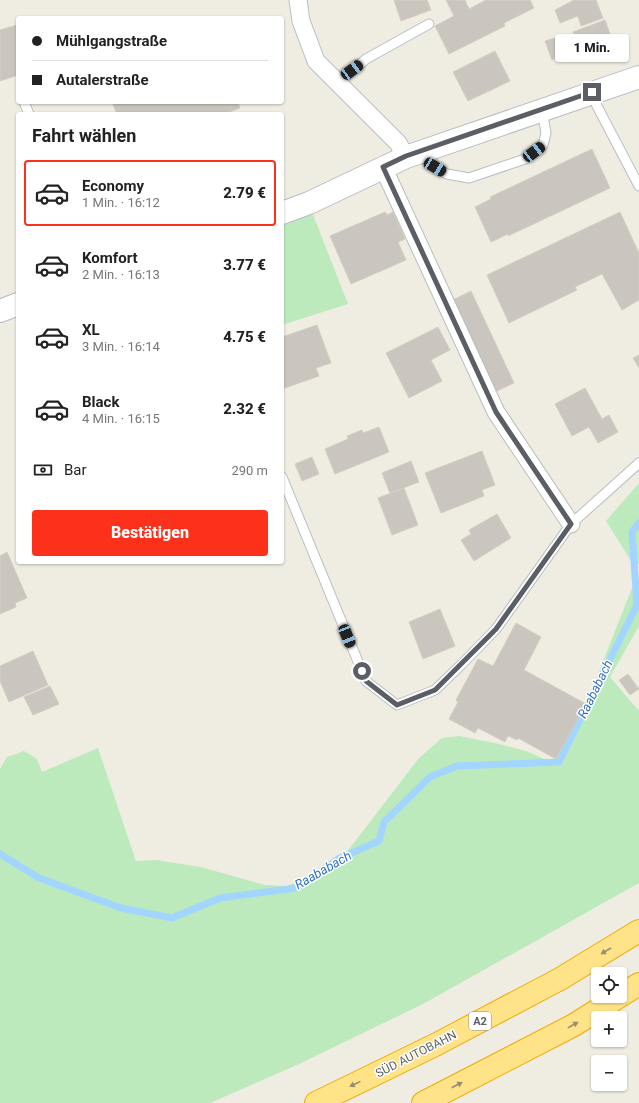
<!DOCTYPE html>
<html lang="de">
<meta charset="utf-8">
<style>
body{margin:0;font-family:Roboto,sans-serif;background:#f6f6f6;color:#222;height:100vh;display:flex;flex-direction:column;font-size:15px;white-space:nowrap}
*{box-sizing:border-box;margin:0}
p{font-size:13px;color:#767676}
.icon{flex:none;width:22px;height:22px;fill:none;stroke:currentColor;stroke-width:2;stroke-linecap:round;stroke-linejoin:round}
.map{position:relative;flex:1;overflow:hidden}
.sheet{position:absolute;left:16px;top:112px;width:268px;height:452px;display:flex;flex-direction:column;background:#fff;border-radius:4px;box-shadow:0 1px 3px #0004}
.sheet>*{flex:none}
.guide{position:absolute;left:16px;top:16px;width:268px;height:88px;border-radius:4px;box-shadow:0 1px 3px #0004;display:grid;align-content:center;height:88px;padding:0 16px;background:#fff}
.tools{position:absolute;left:591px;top:967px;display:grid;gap:8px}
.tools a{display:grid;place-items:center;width:36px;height:36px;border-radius:4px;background:#fff;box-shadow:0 1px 3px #0004;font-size:20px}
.end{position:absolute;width:18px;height:18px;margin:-9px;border:5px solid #5b5f65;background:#fff;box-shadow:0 0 0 2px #fff}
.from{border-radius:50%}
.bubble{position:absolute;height:28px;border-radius:4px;background:#fff;box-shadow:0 1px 3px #0004;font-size:13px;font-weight:800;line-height:28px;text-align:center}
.car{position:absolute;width:12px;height:24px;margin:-12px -6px;border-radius:5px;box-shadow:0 0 3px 1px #0007;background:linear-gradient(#222 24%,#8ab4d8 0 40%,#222 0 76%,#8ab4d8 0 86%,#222 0)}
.guide b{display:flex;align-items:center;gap:14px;height:38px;font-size:15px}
.guide b+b{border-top:1px solid #e0e0e0}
.guide i{width:10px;height:10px;background:#222}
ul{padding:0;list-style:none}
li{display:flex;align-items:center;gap:12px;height:66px;margin:0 8px 6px;padding:0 8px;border:2px solid transparent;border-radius:4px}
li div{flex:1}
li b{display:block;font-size:15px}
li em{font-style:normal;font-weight:800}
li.on{border-color:#fc311c}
li>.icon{width:36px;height:36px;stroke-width:1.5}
h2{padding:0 16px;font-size:18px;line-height:48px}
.pay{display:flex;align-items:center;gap:10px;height:44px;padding:0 16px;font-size:15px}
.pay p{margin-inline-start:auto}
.cta{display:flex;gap:8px;margin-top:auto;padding:8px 16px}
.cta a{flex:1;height:46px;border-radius:4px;background:#fc311c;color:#fff;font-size:16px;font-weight:800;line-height:46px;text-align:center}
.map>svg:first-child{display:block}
</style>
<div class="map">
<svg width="639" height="1103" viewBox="0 0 639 1103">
<rect width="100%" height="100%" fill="#efede2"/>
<g fill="#bceabd">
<polygon points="312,212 348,304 282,325 282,224"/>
<polygon points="639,483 639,563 635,567 606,521"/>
<polygon points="632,588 639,594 639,626 610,677 639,711 639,883 423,1004 297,1065 210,1103 0,1103 0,769 7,757 24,751 37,759 42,772 98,748 136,861 156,860 201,867 265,885 287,886 315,874 343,857 419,758 442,738 459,736 495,743 526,751 556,764 591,705 600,669"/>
</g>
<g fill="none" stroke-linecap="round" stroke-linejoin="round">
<polyline stroke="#a2d5ff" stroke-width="7" points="0,854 39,878 121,908 172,918 220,898 297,888 338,859 379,841 384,822 430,777 457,766 559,762 637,605 632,532 639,523"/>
</g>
<g fill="#cac6bf" stroke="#d5cec0">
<polygon points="394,0 427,0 431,10 401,21"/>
<polygon points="446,0 465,0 469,9 486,0 530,0 534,8 504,23 505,26 449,54 435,26 454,16"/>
<polygon points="574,0 596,0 603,18 581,26 578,16 560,23 555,10"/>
<polygon points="605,20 613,42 582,54 573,32"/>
<polygon points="17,25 18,75 0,81 0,30"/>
<polygon points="555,38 562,56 552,60 545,41"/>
<polygon points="495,51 510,81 468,101 453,72"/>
<polygon points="112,102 238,102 240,108 224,114 117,114"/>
<polygon points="592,149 610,188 508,236 508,234 491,242 475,207 491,199 490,197"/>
<polygon points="385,212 387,215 393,212 405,239 398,242 406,260 351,284 330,236"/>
<polygon points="620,212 639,253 639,300 622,310 602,274 575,287 577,290 509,323 487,275"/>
<polygon points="471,291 514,383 495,392 451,301"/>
<polygon points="317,325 331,363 316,368 319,376 282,389 282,337"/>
<polygon points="438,327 450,350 431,360 442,381 409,398 386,353"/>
<polygon points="639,355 639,368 633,358"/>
<polygon points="585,388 602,419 609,415 618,432 598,443 589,427 572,436 555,404"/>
<polygon points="379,427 389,452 335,474 325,449 348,439 347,436 362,430 363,433"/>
<polygon points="482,451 495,485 482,490 484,496 441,513 425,473"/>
<polygon points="312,457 319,474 302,481 295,464"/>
<polygon points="411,461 419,482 390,493 382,473"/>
<polygon points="404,488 418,525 392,535 378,498"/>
<polygon points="497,514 511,538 474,561 461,540 471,534 469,530"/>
<polygon points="7,552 27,598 15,603 16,607 0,614 0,556"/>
<polygon points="440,609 455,646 423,659 409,622"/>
<polygon points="516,623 541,637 524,670 586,704 556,759 518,738 517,740 508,736 505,742 478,728 475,733 449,719 458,702 456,700 478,659 493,666"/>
<polygon points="33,651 48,685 9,702 0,681 0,666"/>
<polygon points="628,674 639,689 630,695 619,680"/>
<polygon points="50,686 59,704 33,715 24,697"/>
</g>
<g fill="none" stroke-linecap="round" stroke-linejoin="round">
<g stroke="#babdc3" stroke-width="11">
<g id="service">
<polyline points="338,83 366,59 429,24"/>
<polyline points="592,93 597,106 639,186"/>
<polyline points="24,102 29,114"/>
<polyline points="424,150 435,167 447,174 469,178 525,159 543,145 546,133 542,111"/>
<polyline points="282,477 366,681 397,705 435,690 462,664 496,629 571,524 639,463"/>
</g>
</g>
<g stroke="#babdc3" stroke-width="19">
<g id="minor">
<polyline points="298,0 301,21 316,61 398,143 406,157"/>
<polyline points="383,167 496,412 571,524"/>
</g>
</g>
<g stroke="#b8bcc2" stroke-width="24">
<g id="secondary">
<polyline points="282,213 309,203 406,157 639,77"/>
<polyline points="0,311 18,304"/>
</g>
</g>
<g stroke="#f1aa00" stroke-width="24">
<g id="motorway">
<polyline points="316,1103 437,1044 560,979 639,931"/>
<polyline points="423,1103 574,1025 639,984"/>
</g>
</g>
<use href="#service" stroke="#fff" stroke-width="9"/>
<use href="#minor" stroke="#fff" stroke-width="17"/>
<use href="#secondary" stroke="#fff" stroke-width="22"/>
<use href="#motorway" stroke="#ffe389" stroke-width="22"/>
</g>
<defs><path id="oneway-solid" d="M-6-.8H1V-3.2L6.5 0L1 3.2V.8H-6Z"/></defs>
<g fill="#948d72">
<use href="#oneway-solid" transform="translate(606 951) rotate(149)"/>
<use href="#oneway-solid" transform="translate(573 1025) rotate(-29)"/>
<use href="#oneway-solid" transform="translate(355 1084) rotate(154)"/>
<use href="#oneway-solid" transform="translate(457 1085) rotate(-27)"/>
</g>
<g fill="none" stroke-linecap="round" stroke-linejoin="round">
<polyline stroke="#5b5f65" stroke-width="5" points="362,671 366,681 397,705 435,690 496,629 571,524 496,412 383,167 406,156 592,92"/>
</g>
<g text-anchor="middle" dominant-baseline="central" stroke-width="3" stroke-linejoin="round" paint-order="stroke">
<rect fill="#fff" stroke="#8c8f93" stroke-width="1" x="469" y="1012" width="22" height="18" rx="3"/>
<g font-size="11" font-weight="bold" fill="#5b5f65">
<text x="480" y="1021">A2</text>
</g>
<g font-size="12" fill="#5b5f65" stroke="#fff">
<text transform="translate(416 1054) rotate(-27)">SÜD AUTOBAHN</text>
</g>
<g font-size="13" font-style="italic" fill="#3474bd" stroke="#fff">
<text transform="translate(595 689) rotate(-64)">Raababach</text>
<text transform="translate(323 870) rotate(-30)">Raababach</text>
</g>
</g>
</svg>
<div class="tools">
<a><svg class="icon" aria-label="locate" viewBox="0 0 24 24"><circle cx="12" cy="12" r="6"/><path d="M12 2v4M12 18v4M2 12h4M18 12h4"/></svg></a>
<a>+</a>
<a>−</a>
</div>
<i class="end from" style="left:362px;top:671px"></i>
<i class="end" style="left:592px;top:92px"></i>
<div class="bubble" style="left:555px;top:34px;width:74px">1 Min.</div>
<i class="car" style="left:352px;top:70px;rotate:54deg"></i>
<i class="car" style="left:534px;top:152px;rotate:53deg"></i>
<i class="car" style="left:435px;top:167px;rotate:121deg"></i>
<i class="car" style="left:347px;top:636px;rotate:158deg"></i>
<div class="guide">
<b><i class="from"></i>Mühlgangstraße</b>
<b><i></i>Autalerstraße</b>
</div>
<section class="sheet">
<h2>Fahrt wählen</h2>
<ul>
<li class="on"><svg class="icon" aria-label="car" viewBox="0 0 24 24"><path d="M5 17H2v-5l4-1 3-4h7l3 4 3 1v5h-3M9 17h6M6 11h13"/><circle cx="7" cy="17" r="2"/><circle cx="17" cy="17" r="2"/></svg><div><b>Economy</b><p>1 Min. · 16:12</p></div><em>2.79 €</em></li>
<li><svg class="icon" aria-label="car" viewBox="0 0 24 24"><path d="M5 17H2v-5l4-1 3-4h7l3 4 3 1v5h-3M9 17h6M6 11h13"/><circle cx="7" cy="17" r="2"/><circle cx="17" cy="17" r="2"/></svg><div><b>Komfort</b><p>2 Min. · 16:13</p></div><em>3.77 €</em></li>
<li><svg class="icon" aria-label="car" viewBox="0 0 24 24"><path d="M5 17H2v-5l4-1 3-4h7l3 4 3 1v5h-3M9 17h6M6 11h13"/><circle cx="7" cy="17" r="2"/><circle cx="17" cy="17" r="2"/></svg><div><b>XL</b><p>3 Min. · 16:14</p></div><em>4.75 €</em></li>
<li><svg class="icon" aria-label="car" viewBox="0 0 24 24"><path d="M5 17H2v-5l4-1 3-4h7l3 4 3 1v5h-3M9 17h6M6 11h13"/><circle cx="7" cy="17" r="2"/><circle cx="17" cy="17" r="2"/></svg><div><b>Black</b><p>4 Min. · 16:15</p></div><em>2.32 €</em></li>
</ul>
<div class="pay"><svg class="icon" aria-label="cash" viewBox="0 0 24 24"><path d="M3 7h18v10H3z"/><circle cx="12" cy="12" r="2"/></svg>Bar<p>290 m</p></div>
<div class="cta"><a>Bestätigen</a></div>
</section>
</div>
